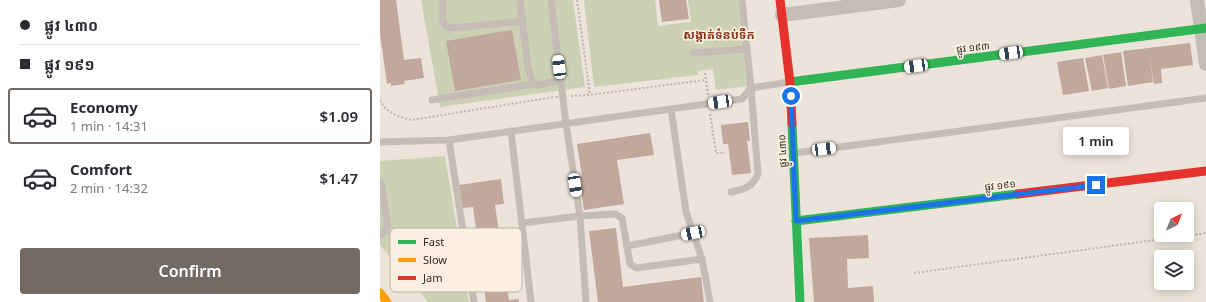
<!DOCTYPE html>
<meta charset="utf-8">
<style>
body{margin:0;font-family:"Noto Sans","Noto Sans Khmer",sans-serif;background:#f2f2f3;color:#2b2b33;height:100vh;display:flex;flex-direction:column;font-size:15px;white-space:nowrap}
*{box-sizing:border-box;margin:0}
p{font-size:13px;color:#7c7c81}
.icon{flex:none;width:22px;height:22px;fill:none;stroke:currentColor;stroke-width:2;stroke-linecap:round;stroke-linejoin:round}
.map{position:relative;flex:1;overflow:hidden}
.details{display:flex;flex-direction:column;background:#fff;width:380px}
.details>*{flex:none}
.hud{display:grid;align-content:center;height:88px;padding:0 20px;background:#fff}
.needle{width:26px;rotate:43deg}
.buttons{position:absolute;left:774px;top:202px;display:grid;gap:8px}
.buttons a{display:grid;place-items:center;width:40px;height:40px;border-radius:4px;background:#fff;box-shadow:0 2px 10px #0003;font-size:20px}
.end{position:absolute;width:18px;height:18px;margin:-9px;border:5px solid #1a73e8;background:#fff;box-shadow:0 0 0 2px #fff}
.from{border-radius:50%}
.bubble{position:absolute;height:28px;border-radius:4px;background:#fff;box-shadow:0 2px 10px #0003;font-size:13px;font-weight:600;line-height:28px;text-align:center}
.car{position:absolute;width:12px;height:24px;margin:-12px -6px;border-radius:5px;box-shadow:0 0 3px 1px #0007;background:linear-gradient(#fff 24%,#345 0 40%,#fff 0 76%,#345 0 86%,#fff 0)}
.hud b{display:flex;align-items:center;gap:14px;height:38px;font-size:15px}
.hud b+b{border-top:1px solid #e1e1e2}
.hud i{width:10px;height:10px;background:#2b2b33}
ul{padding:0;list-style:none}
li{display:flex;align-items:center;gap:12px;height:56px;margin:0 8px 6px;padding:0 12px;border:2px solid transparent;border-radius:4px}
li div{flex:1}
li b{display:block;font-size:15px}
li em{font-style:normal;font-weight:600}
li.current{border-color:#746a64}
li>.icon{width:36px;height:36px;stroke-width:1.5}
.action{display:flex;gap:8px;margin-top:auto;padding:8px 20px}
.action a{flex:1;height:46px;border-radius:4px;background:#746a64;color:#fff;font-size:16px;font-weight:600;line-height:46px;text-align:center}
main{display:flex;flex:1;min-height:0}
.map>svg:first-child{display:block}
</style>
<main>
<section class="details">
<div class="hud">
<b><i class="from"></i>ផ្លូវ ៤៣០</b>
<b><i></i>ផ្លូវ ១៩១</b>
</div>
<ul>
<li class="current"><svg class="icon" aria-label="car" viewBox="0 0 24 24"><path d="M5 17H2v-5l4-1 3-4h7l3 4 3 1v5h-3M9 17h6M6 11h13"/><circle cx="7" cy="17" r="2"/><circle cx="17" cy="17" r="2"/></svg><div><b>Economy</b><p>1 min · 14:31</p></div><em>$1.09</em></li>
<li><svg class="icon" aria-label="car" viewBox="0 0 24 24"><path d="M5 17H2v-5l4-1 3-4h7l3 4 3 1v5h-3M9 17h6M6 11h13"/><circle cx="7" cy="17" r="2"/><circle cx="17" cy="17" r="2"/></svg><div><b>Comfort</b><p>2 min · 14:32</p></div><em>$1.47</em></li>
</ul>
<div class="action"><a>Confirm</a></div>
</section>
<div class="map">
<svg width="826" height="302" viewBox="0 0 826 302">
<rect width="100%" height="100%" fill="#ece4db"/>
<g fill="#ccd1b4">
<polygon points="41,0 193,0 205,87 60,107"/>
<polygon points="204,0 275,0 278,26 311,22 308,0 359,0 369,86 336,90 333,69 318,71 318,75 214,87"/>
<polygon points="65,156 89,302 48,302 0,245 0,161"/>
</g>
<g fill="#c1a79c">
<polygon points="0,0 16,0 24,60 41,58 44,78 24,81 25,84 11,86 11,83 7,84 0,34"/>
<polygon points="279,0 306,0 309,19 282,22"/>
<polygon points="132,30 141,80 75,91 66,41"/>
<polygon points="810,43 813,65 781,69 782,83 774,84 769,54 773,82 748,86 743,51"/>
<polygon points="741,52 746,86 729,89 723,55"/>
<polygon points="722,55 728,88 712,91 705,58"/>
<polygon points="703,58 709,91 683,95 677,62"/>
<polygon points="368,122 370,141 367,141 371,173 352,175 348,144 343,144 341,125"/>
<polygon points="270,133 274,155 237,160 244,204 204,210 199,177 202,176 197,144"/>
<polygon points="121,179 124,204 115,205 129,300 139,299 139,302 106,302 93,207 82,208 79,185"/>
<polygon points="236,228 243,287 321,277 324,302 218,302 209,231"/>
<polygon points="488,235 489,258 467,259 468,288 493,286 494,302 434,302 429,238"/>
</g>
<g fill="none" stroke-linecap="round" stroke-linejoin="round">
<g stroke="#bcb4ae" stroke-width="2" stroke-dasharray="2 2" stroke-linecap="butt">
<polyline points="197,0 210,95"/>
<polyline points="325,73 328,95"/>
<polyline points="191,96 210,95 325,80"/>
<path d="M0 100C6 113 19 117 32 120L174 97"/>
<polyline points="330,114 336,153 345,153"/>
<polyline points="534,273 826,233"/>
</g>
<g stroke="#c4bcb5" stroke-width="7">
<polyline points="63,0 63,22 67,27 73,28 143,21"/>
<polyline points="140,0 148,68 153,84 159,85 181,80"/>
<polyline points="171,0 186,124 200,216 235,214 242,218 250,264 253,266 257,268 322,259"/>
<polyline points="313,53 367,49"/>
<polyline points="52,100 153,84"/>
<polyline points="291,109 306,212 322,259 330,302"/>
<polyline points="131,131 151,302"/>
<polyline points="69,140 94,302"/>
<polyline points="0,142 69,140 362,99 371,88 409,82"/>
<polyline points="415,153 826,98"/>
<path d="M351 192C364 189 372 188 378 174L371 88 362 0"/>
<polyline points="142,223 200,216 206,302"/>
<polyline points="0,235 5,231 8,226 1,183"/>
<polyline points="247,246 313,233"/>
</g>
<g stroke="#c4bcb5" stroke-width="14">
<polyline points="817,0 826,64"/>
<polyline points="402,15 519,0"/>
</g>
<g stroke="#30b455" stroke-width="9">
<polyline points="410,82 826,28"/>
<polyline points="412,124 420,302"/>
<polyline points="416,221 638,194"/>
</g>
<polyline stroke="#ff9f0a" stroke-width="9" points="0,293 7,302"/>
<g stroke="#e5322d" stroke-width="9">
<polyline points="400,0 410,82 412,124"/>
<polyline points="638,194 826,171"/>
</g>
<polyline stroke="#bcb4ae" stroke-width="2" stroke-dasharray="2 2" stroke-linecap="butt" points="176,97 186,96"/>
</g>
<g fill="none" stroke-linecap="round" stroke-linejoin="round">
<polyline stroke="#1a73e8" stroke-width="5" points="411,96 416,221 716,185"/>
</g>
<g text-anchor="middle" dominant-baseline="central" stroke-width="3.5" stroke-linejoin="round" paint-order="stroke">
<g font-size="10" fill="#342924" stroke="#faefe1">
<text transform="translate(593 47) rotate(-7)">ផ្លូវ ១៩៣</text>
<text transform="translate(402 151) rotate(-93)">ផ្លូវ ៤៣០</text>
<text transform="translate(620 185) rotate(-7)">ផ្លូវ ១៩១</text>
</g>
<g font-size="12" font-weight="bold" fill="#883319" stroke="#faefe1">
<text x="339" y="34">សង្កាត់ទំនប់ទឹក</text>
</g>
</g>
<rect x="10" y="228" width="132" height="64" rx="6" fill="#faefe1" stroke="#bfb4a8" stroke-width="1"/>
<rect x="18" y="240" width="18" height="4" fill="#30b455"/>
<rect x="18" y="258" width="18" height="4" fill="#ff9f0a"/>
<rect x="18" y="276" width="18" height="4" fill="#e5322d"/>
<g font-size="11" fill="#342924">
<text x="43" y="246">Fast</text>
<text x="43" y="264">Slow</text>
<text x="43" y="282">Jam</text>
</g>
</svg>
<div class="buttons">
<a><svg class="needle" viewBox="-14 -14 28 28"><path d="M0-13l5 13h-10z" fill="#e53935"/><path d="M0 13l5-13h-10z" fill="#7c7c81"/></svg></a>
<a><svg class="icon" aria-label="layers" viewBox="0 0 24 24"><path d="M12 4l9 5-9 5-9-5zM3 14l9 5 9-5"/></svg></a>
</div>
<i class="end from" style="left:411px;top:96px"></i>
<i class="end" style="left:716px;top:185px"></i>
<div class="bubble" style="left:683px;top:127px;width:66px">1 min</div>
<i class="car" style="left:631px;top:53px;rotate:262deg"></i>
<i class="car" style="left:536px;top:66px;rotate:262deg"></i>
<i class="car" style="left:179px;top:67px;rotate:353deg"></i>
<i class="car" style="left:340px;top:102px;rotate:262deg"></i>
<i class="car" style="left:444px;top:149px;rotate:83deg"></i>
<i class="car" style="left:195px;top:185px;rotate:171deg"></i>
<i class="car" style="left:313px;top:233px;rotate:258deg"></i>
</div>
</main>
